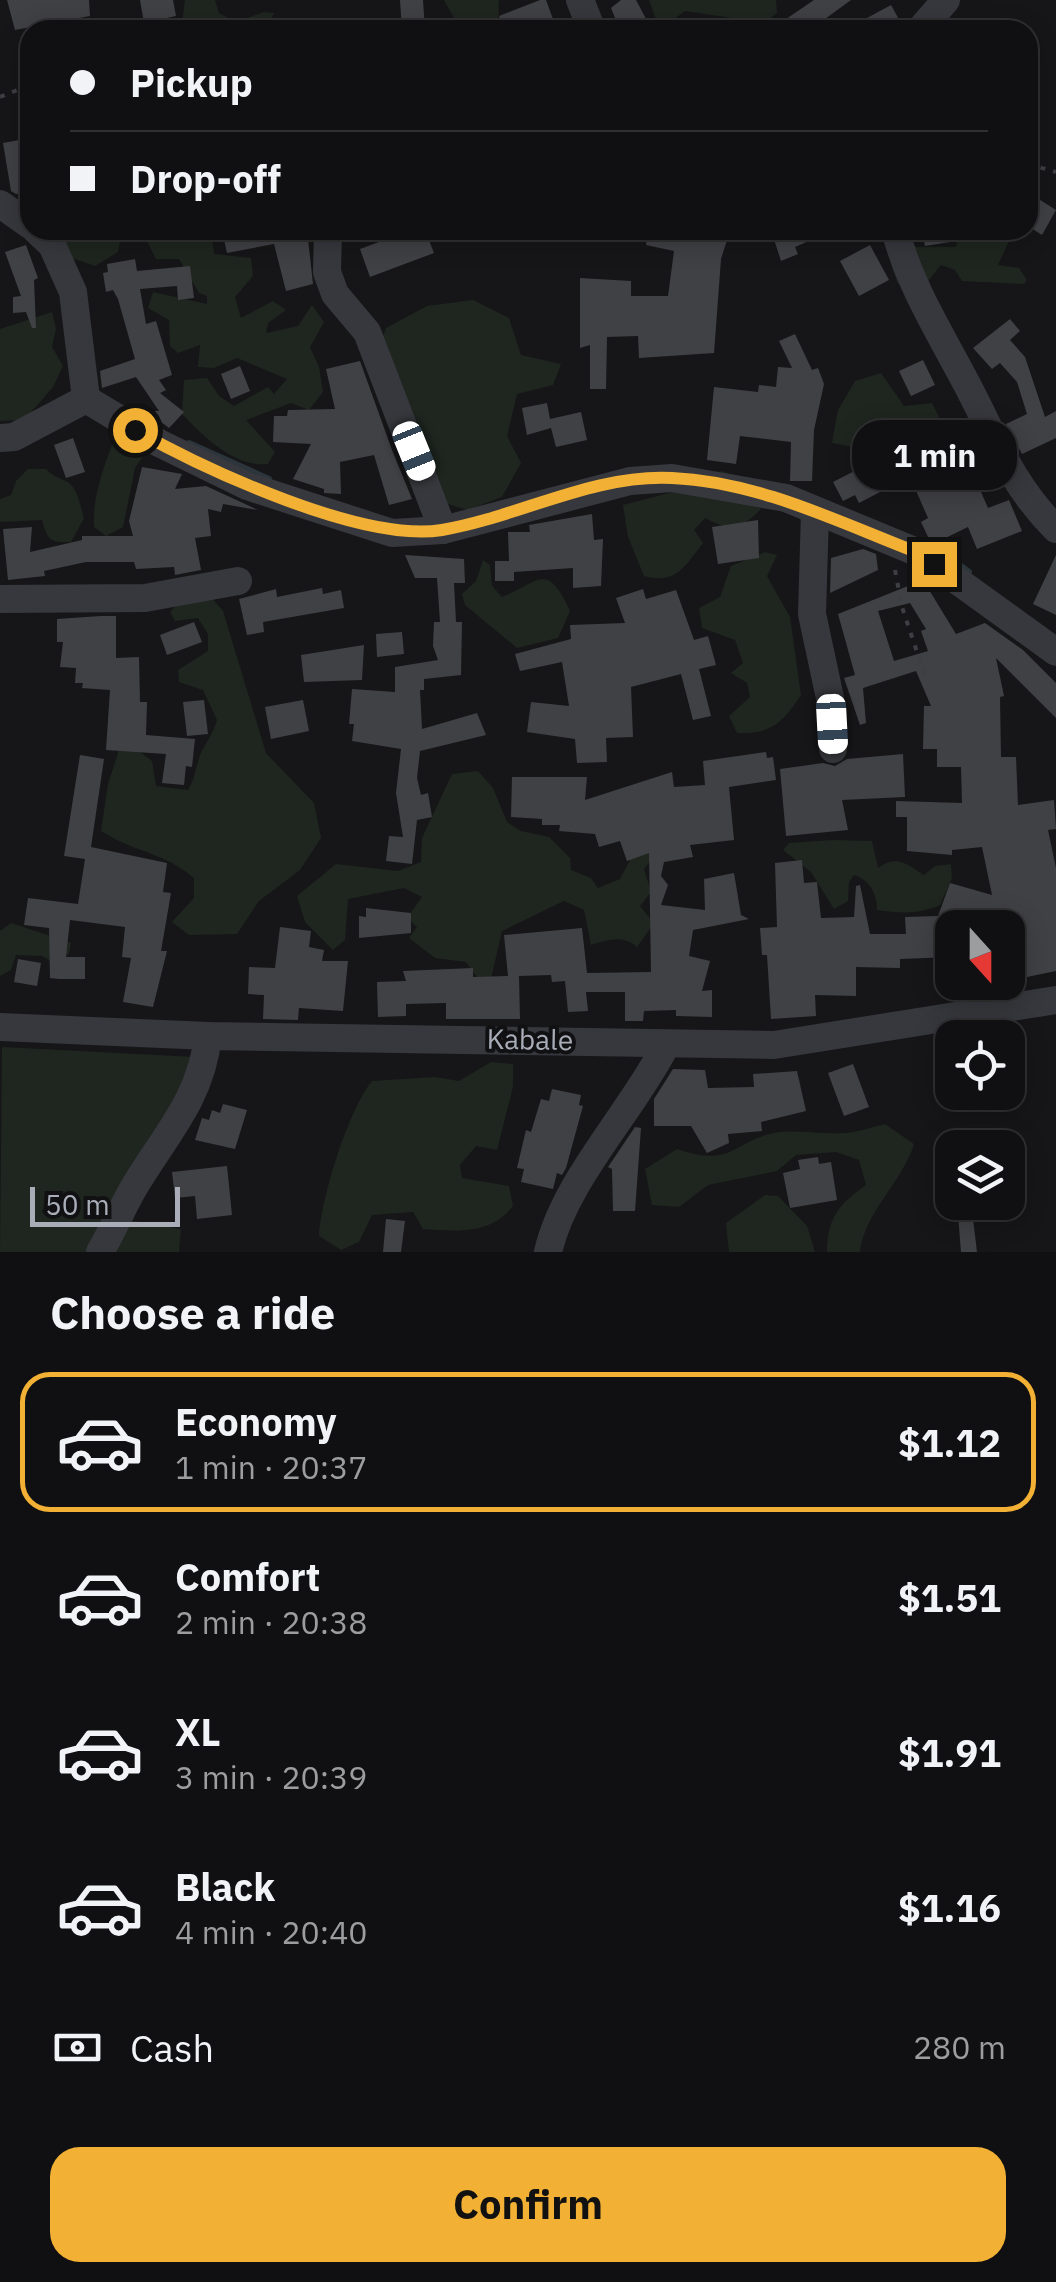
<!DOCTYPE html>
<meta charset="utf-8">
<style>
body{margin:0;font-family:"IBM Plex Sans",sans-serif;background:#1e1e20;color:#f1f3f6;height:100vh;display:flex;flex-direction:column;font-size:38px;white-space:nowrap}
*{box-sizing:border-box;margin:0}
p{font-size:32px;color:#9c9d9f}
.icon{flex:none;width:55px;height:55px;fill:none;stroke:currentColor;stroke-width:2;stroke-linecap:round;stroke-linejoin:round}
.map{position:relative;height:1252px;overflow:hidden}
.details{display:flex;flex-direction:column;background:#101012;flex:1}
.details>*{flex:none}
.hud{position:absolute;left:20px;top:20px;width:1018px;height:220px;border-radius:30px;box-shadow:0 5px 25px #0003,0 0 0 2px #303032;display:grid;align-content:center;height:220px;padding:0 50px;background:#101012}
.needle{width:65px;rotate:159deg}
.controls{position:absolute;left:935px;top:910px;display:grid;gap:20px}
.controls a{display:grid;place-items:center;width:90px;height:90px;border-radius:20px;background:#101012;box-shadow:0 5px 25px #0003,0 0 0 2px #303032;font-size:50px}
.scale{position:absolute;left:30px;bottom:25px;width:150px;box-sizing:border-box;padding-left:10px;border:5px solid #a8adb8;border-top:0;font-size:28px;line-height:35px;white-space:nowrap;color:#a8adb8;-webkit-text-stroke:8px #111113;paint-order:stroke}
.end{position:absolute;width:45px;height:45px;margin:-22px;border:12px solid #f2b134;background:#111;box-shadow:0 0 0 5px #111}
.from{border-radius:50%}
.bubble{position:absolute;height:70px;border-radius:30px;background:#101012;box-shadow:0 5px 25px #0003,0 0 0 2px #303032;font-size:32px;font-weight:800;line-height:70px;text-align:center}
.car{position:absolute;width:30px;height:60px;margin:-30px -15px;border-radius:12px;box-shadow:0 0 8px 2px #0007;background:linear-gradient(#fff 24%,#345 0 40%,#fff 0 76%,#345 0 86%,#fff 0)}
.hud b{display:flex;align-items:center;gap:35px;height:95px;font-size:38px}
.hud b+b{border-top:2px solid #303032}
.hud i{width:25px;height:25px;background:#f1f3f6}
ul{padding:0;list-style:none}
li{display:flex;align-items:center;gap:30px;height:140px;margin:0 20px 15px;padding:0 30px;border:5px solid transparent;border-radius:30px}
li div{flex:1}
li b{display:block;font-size:38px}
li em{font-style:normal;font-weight:800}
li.selected{border-color:#f2b134}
li>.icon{width:90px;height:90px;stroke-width:1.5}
h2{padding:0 50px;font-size:45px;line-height:120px}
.pay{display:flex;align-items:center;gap:25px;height:110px;padding:0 50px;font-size:38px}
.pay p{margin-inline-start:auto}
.cta{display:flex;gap:20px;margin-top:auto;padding:20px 50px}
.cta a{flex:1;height:115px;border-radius:30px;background:#f2b134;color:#111;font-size:40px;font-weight:800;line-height:115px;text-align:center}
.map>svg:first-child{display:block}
</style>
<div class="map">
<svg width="1056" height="1252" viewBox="0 0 1056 1252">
<rect width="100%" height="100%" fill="#161618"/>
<g fill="#1e261f">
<polygon points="185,0 215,0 219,13 236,22 264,12 274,13 268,27 181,30"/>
<path d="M444 0H499L498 30C460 30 462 33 444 0Z"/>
<polygon points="649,0 776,0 777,13 764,23 685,11 666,25 655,17"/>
<polygon points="51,230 122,230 118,252 95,266 61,254"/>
<path d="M153 230H211L214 254 251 258 253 276 235 297 241 318 273 301 286 310 268 323 266 333 298 326 312 305 324 322 310 347 319 367 323 392 309 410 291 403 246 420 275 452 268 464C235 468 203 436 182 414L184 380 207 378 219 396 234 406 268 387 274 394 287 379 237 358 214 368 198 367 200 345 178 353 170 346 169 320 148 308 153 292 207 304V296L199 293 179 259H156L148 243Z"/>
<polygon points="953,230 1014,230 998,265 1019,268 1027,280 1024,284 962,281 955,270 941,265 924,286 898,284 891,265 905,247 956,247 958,235"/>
<polygon points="473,300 509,318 521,355 561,364 553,385 517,394 507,436 521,463 502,497 467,510 426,497 380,344 386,328 427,306"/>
<polygon points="52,312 56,329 52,347 63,366 53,387 24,420 0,421 0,329"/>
<polygon points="881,373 904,406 932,403 939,417 923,429 902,425 890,476 869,478 863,474 863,449 832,443 838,410 855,381"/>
<path d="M116 434H134L148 449 135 468 123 527 106 536 94 527C92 496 105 464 116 434Z"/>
<path d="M28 469H46C54 478 60 477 69 483 78 490 81 508 84 518L71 542C49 543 48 540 42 520L0 522V499L11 495 16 481Z"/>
<path d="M721 471 742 477 761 509C740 530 732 532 705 518L694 530 703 543C685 566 676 585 644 576L628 537 623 505 681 490Z"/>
<path d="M765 552 777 555 767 576 790 617 801 695C784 721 771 735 737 733L729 716 750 697 747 683 731 673 743 663 735 640 702 628 699 608 720 597 731 566Z"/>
<path d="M483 560 490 565 492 586 502 597C539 582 547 560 570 611L558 638 517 648 465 605 462 594 476 581Z"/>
<path d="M210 596 223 611 266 753 314 803 321 838 300 870 259 901 237 934 189 935 172 922 194 898V878C164 852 135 853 101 831L108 784 119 750 133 747 152 761 156 786 188 790C195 778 195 771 199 758 203 746 213 735 217 720L203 690 179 682 178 670 208 651V634L198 618 175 621 170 612 182 600Z"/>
<path d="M478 771 493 788 507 822 521 831 549 837 570 858 571 870 591 878 598 888 620 879 635 851 649 853 651 860 644 869 651 892 640 906 654 923 637 947C623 934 607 940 591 945L584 910 564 901 502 931 488 992 466 962 435 958 409 938 417 927 407 918 422 897 404 888 348 899 345 940 333 950 305 922 297 896 336 864 398 871 421 862 422 838 452 774Z"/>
<path d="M833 840 872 841 878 868C897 854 907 864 924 875L935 866 951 864 952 878 940 905C918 915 901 913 877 910 877 894 870 880 854 875L849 882 848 901 834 909 811 872 783 850 789 843Z"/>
<polygon points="11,923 71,943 69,953 58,965 42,956 16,955 11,970 0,976 0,931"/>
<polygon points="2,1047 195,1057 196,1072 91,1252 0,1252"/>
<path d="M491 1062 513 1064V1087L497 1150 476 1146 460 1165 462 1178 509 1186 513 1206C491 1235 457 1231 423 1229L413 1212 372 1215 359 1242 341 1250 319 1236C321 1199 348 1110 372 1081L435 1077 459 1081Z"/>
<path d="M885 1124 914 1144C903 1181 864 1213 860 1252H827C828 1217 838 1205 866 1185L859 1160 836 1152 796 1155 777 1171 708 1185 679 1207 652 1205 645 1169 677 1149C732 1168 732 1142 774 1133 799 1129 821 1135 846 1133 858 1132 872 1127 885 1124Z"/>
<polygon points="765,1195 778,1196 807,1226 815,1252 729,1252 726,1223"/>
<polygon points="124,1219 181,1229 179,1252 110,1252"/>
</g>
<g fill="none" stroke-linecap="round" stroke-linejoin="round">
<g stroke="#2c353c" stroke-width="6">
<polyline points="189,443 269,479"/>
<polyline points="954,561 969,572"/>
<polyline points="948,994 982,990 994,1003"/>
</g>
</g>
<g fill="#404145" fill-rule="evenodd">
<polygon points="7,0 89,0 90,16 15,30"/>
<polygon points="140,0 173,0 176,16 144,23"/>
<polygon points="400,0 423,0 425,30 402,30"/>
<polygon points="540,0 546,0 557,30 505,30 499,16"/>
<polygon points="621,0 636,0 652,30 620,30 611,8"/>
<polygon points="814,0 851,0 810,30 770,30"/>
<polygon points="891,5 902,25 892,30 845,30"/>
<polygon points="30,138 30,192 16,194 11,191 3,143"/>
<polygon points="1037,198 1056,210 1042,235 1028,226 1028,213"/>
<polygon points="222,230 239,234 307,230 313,284 286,291 274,244 227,253"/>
<polygon points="374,230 425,230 434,253 370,277 360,249 379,242"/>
<polygon points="648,230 706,230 728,237 721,259 714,353 639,358 638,336 607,337 606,389 590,389 590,345 580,348 580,278 631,281 631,296 668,296 674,251 646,245"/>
<polygon points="771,230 834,230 795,247 798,254 781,261"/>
<polygon points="922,230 968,230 969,239 925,246"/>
<polygon points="26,245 38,278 34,280 36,328 32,328 26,312 13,313 13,297 21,296 5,252"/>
<polygon points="870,245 889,280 859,296 840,261"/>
<polygon points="135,259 137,271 190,266 194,298 178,300 177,286 140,289 146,324 156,321 172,375 159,380 166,390 160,393 184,412 169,428 147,411 159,411 136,377 102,388 100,371 135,359 118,299 113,290 106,292 103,273 108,272 107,264"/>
<polygon points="1010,319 1020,331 1010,340 1025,357 1045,417 1056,411 1056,438 1022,454 1006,424 1027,414 1017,382 1000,363 992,369 973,348"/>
<polygon points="795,334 812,370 818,368 824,384 814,430 812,481 790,481 791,442 740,436 736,464 707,460 714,387 758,392 759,385 776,387 778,367 792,368 779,341"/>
<polygon points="923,360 935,385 911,396 899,371"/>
<polygon points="360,361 392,450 412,499 389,505 374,455 340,462 341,494 324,493 324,489 293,479 311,444 273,442 274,416 287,416 288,410 335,409 326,369"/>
<polygon points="240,366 250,391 231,399 221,374"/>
<polygon points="547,403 550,419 581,412 587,440 556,447 551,428 527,435 522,408"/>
<polygon points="965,427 980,477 975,478 988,508 1009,500 1022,531 977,549 968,527 935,543 929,539 921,522 928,518 899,452"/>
<polygon points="73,438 85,472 66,478 54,445"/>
<polygon points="868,464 882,491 859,503 855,495 843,501 833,482"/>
<polygon points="142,467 182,474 175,489 206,486 258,510 223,504 221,512 208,509 211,536 195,538 201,570 175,575 174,567 136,569 134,562 86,562 44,571 45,576 8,580 3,529 32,527 30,552 82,540 82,536 133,536 129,521"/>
<polygon points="592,514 594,540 603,539 601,586 573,588 573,568 514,572 514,581 495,581 495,561 509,561 508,532 530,532 529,525"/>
<polygon points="758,520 759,558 718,564 712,527"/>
<polygon points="863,549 876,554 878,570 830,593 831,558"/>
<polygon points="405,555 464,559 465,583 454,583 456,622 462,622 461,675 424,679 424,690 420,690 422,729 477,713 486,735 420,751 417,778 421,795 428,793 432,817 417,820 412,864 386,861 389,836 403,837 396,793 401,749 352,741 354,724 349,724 352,689 395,692 395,667 438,660 433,646 434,622 440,622 437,578 415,578"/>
<polygon points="1056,555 1056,615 1033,604"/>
<path d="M923 580 956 634 985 623 1023 650 1056 683V718L996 658 1004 696 1000 697 1001 757H1016L1018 805 1054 800 1056 829 1048 830 1056 868V971L1008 981V928H952V957L900 959V968L856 967V996L815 995 816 1016 771 1019 767 955H762L760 928 777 927 775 863 802 860 804 883 817 882 821 918 854 917 856 886 860 885 870 934H906L905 917 938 916 950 883 992 895 982 847 952 850V855L907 851V817H896V801L962 803 961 767H937V749H923L924 706H931L916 671 863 688 866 723 860 725 844 678 855 675 838 614ZM910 603 926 629 921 631 928 651 894 661 878 611Z"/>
<polygon points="322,588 323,594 341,590 344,608 263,622 264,632 247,635 239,599 276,589 277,597"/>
<polygon points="643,589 646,599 676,590 694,640 708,636 716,665 699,669 711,716 693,720 681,674 631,687 633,737 606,738 607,762 577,763 575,739 527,732 531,702 569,706 562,662 520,671 515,654 571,639 570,625 625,623 616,598"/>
<polygon points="101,616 116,616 116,658 139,657 140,702 147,702 146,735 195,739 192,767 186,766 184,785 162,783 166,754 106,750 110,690 82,688 83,683 75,683 76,668 60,667 63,642 57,642 57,619"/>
<polygon points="194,622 202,642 167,655 160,635"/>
<polygon points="402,632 404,654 377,657 376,634"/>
<polygon points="364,645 362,680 304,682 301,655"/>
<polygon points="204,700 208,734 187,736 183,702"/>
<polygon points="303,700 309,731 271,739 265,707"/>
<polygon points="766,752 767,758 773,757 776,780 729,787 734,840 690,845 693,857 664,862 661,876 668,885 661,905 705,910 704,879 734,873 741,915 749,919 693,930 689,956 710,961 702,991 712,990 712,1017 676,1016 676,1010 644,1011 643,1021 625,1021 625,992 586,992 588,1011 568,1012 565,981 552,982 551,975 519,976 520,1019 446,1019 446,1003 406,1004 406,1016 378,1017 377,982 406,981 403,971 473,968 473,977 508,976 504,935 582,928 587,973 651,972 649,853 627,861 620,841 599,847 595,834 559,831 560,825 542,825 542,819 511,817 512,777 587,777 585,800 672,772 674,787 705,785 703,761"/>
<polygon points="903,754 905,797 842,800 848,830 786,836 780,769 823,763 835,766 847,759"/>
<polygon points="80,755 104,759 91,847 167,863 163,892 171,893 161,951 167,951 153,1007 123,1002 131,958 122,957 125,927 70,920 66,957 85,957 85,979 59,979 50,978 49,928 24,925 28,898 78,904 85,859 64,856"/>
<polygon points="366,908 411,913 411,933 359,938 359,916 366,917"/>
<polygon points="280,927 311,931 309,947 324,950 322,961 348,961 343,1011 299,1008 298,1020 263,1019 264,995 248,994 249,967 275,968"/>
<polygon points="18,959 41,963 37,986 14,982"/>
<polygon points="853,1064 869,1107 844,1116 828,1073"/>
<polygon points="673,1069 705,1070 708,1088 754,1087 753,1074 797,1071 806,1111 761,1122 762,1131 728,1134 729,1143 707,1153 691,1126 654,1126 654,1099"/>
<polygon points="552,1089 581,1095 579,1105 583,1106 566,1168 562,1175 557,1173 553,1189 521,1182 524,1169 517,1168 526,1130 531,1132 541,1099 549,1101"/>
<polygon points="223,1104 247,1110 235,1149 195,1140 202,1118 209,1120 212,1110 220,1113"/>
<polygon points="635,1127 641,1128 635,1211 613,1211 612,1169 608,1167"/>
<polygon points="1008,1140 1023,1141 1021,1211 1008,1211"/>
<polygon points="818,1157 819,1164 831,1162 837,1200 790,1208 783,1173 800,1169 798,1160"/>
<polygon points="952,1162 952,1208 944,1209 936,1164"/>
<polygon points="227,1166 232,1215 197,1219 195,1196 175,1198 172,1172"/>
<polygon points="957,1202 971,1202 977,1252 961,1252"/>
<polygon points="386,1219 405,1221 401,1252 383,1252"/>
</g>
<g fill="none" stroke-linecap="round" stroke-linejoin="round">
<g stroke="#3d3f44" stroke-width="4" stroke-dasharray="5 8" stroke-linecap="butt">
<polyline points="0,97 30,85"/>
<polyline points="1028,164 1056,172"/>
<polyline points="895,570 902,607 925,676"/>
</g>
<g stroke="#37383d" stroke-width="28">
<polyline points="580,0 592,30"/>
<polyline points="920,30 946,0"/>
<polyline points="0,204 30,225"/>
<polyline points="36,230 52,245 73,292 86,399 159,443 247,486 392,533 443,530 630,481 672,478 786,498 919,553 1056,652"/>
<path d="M895 230C910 285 937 328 963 377 994 434 1008 481 1056 529"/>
<polyline points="328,232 327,272 335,294 367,332 443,530"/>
<polyline points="0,438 14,437 86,399"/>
<polyline points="815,512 812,614 830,698 833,749"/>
<polyline points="0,599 145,598 238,581"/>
<polyline points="0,1027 208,1036 774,1045 1056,1000"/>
<path d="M100 1252C112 1232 121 1210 133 1189 164 1136 201 1100 208 1036"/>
<path d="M548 1252C564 1181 631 1113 666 1045"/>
</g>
</g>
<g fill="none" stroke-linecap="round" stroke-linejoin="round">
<path stroke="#f2b134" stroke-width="12" d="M135 430C206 470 363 543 442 530 519 517 592 474 672 478 760 482 838 522 919 553L934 564"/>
</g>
<g text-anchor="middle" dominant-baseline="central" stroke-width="8" stroke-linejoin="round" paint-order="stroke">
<g font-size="28" fill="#a8adb8" stroke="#111113">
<text transform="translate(530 1039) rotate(1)">Kabale</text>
</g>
</g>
</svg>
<div class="controls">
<a><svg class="needle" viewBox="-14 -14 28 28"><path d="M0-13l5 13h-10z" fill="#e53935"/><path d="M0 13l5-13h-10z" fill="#9c9d9f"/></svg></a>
<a><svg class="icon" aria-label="locate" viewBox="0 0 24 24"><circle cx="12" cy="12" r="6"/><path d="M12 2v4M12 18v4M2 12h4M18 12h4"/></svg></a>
<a><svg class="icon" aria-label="layers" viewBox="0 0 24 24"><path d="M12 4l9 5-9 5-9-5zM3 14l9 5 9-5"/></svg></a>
</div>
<div class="scale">50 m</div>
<i class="end from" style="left:135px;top:430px"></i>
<i class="end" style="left:934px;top:564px"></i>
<div class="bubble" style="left:852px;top:420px;width:165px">1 min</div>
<i class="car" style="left:414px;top:451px;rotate:158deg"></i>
<i class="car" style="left:832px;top:724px;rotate:177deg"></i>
<div class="hud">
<b><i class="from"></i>Pickup</b>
<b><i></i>Drop-off</b>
</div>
</div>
<section class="details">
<h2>Choose a ride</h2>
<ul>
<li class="selected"><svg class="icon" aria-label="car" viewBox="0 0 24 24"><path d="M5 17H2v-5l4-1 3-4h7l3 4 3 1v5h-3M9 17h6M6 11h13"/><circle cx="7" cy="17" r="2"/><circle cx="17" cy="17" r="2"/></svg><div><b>Economy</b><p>1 min · 20:37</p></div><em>$1.12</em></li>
<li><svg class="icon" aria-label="car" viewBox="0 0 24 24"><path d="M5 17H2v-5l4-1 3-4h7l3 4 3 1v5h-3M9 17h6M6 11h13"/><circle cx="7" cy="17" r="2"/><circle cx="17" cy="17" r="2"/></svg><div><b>Comfort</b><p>2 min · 20:38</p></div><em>$1.51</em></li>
<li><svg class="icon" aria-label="car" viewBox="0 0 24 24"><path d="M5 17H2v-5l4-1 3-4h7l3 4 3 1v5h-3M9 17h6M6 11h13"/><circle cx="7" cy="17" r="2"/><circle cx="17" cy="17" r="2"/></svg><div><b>XL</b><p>3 min · 20:39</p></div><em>$1.91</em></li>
<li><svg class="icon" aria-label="car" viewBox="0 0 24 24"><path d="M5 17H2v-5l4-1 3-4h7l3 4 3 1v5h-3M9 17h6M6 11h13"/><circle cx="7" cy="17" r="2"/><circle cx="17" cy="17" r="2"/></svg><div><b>Black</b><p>4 min · 20:40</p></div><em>$1.16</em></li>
</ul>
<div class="pay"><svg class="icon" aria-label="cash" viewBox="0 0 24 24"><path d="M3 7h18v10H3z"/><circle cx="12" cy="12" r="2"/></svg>Cash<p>280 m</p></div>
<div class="cta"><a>Confirm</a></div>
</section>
